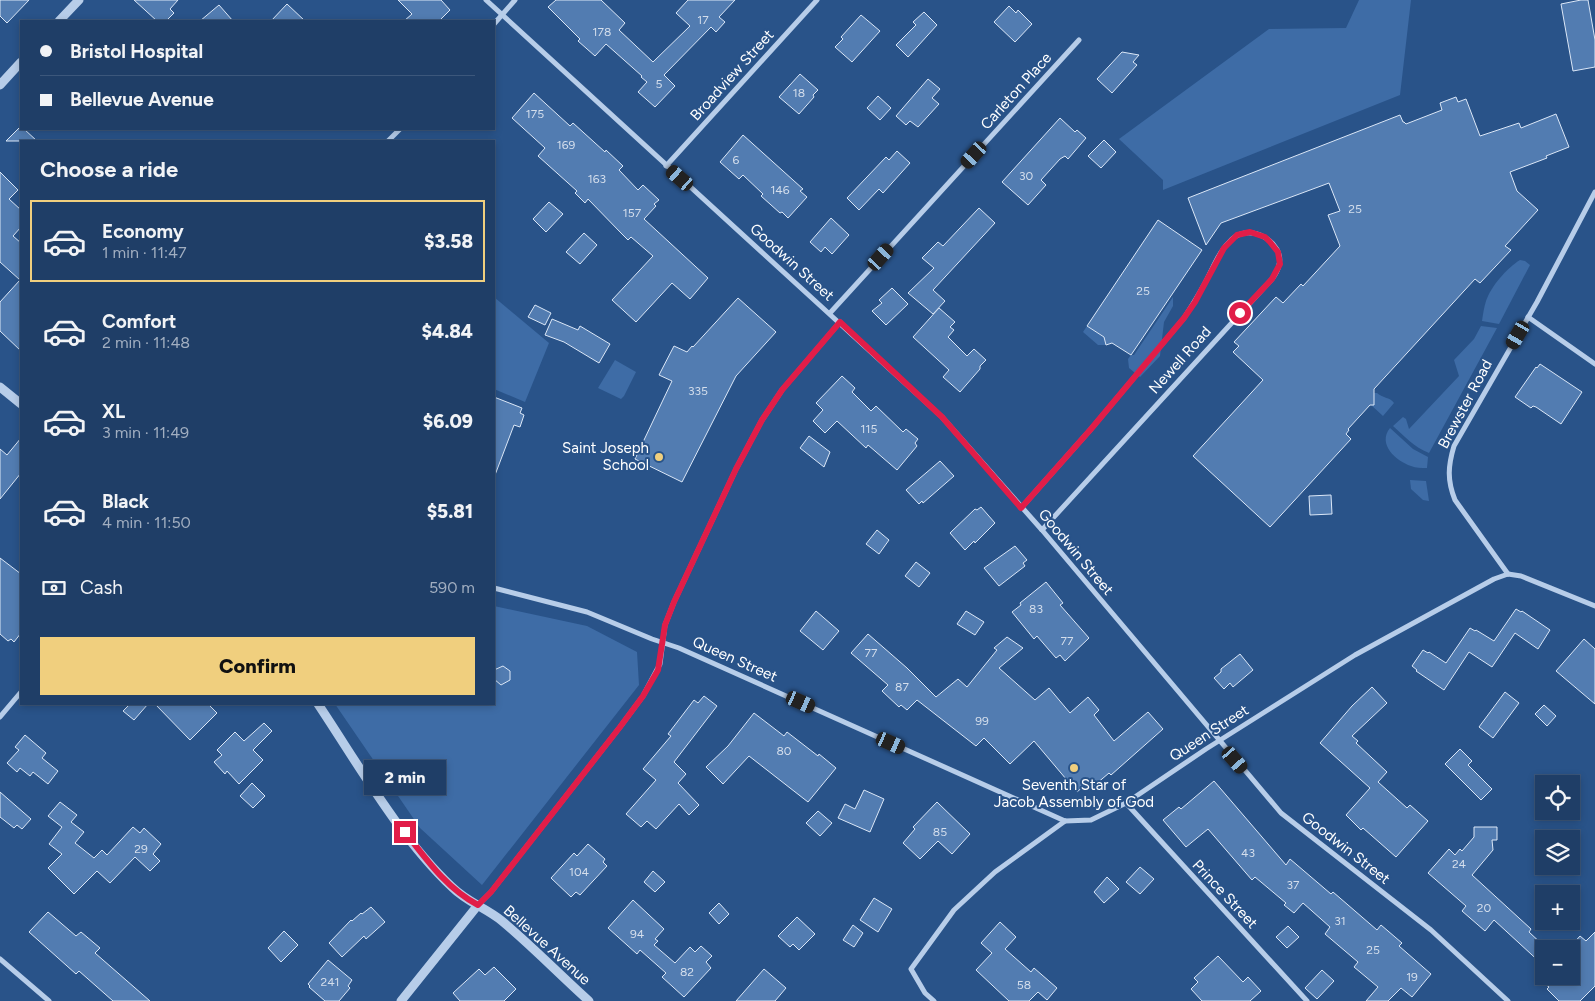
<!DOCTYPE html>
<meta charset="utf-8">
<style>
body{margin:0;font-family:Figtree,sans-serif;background:#2c4970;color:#f1f3f6;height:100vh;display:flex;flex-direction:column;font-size:19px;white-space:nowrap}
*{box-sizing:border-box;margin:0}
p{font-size:16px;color:#a1aec0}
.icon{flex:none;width:28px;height:28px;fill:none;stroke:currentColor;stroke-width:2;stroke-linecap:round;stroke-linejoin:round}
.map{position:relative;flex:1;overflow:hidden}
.sheet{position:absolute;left:20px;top:140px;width:475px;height:565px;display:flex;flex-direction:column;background:#1f3e67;border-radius:0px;box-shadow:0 2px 8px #0003,0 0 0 1px #3c577b}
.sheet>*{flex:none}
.hud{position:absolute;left:20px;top:20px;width:475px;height:110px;border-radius:0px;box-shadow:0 2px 8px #0003,0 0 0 1px #3c577b;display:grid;align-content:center;height:110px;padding:0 20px;background:#1f3e67}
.controls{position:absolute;left:1535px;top:775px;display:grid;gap:10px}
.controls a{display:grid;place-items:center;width:45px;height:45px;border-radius:0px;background:#1f3e67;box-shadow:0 2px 8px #0003,0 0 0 1px #3c577b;font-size:25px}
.end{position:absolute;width:22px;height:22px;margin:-11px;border:6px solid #e11d48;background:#fff;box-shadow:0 0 0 2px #fff}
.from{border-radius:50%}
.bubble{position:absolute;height:35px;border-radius:0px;background:#1f3e67;box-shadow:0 2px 8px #0003,0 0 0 1px #3c577b;font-size:16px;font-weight:800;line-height:35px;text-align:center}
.car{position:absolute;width:15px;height:30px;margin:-15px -8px;border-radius:6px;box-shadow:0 0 4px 1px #0007;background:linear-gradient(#222 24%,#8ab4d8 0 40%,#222 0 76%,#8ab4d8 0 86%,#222 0)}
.hud b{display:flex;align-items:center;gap:18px;height:48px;font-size:19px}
.hud b+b{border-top:1px solid #3c577b}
.hud i{width:12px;height:12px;background:#f1f3f6}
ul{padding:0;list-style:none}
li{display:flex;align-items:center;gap:15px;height:82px;margin:0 10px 8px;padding:0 10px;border:2px solid transparent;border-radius:0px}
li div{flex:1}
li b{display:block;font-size:19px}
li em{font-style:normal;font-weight:800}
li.current{border-color:#f0cf7e}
li>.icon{width:45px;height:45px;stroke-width:1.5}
h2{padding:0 20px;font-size:22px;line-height:60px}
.pay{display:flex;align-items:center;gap:12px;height:55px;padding:0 20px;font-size:19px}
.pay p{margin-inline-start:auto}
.primary-button{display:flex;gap:10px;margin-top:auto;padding:10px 20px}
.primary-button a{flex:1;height:58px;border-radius:0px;background:#f0cf7e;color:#111;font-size:20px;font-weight:800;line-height:58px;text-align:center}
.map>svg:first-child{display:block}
</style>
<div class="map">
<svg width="1595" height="1001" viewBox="0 0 1595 1001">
<rect width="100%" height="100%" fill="#295389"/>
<g fill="#3e6ca6">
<polygon points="1359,0 1411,0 1400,95 1163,190 1163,180 1119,139 1269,29 1346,28"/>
<path d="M1520 260 1525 261 1530 265 1499 324 1482 321C1483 314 1484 307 1486 301 1491 286 1507 268 1520 260Z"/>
<polygon points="494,297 549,343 525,402 494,389"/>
<polygon points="1173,297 1173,306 1164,322 1160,356 1140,377 1129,368 1128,359 1131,355 1134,355"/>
<polygon points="1087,326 1104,337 1106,345 1098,345 1083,332"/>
<path d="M1481 326 1497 328 1429 453C1414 447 1404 436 1393 426L1403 417 1406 419 1409 429 1459 376 1454 360 1474 339Z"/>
<polygon points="615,360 636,372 624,396 621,399 598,388"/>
<path d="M1374 393H1377C1382 398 1390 397 1394 403L1383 416 1371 405H1374Z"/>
<path d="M1390 428 1413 449 1428 457 1427 468C1421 468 1416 468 1411 466 1396 461 1377 444 1390 428Z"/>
<polygon points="1410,480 1426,481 1429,501 1423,500 1411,489"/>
<polygon points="494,606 587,626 637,652 639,685 482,885 420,828 335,704 494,704"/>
</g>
<g fill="#527cb1" stroke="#dbe7f7">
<polygon points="0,0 29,0 7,23 0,16"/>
<polygon points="134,0 178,0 170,9 174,13 166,21 157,21"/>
<polygon points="398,0 441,0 450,10 439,21 404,21 412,14"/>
<polygon points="556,0 601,0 625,23 619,30 653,62 690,26 676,13 688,0 735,0 719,17 725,22 716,32 711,27 664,75 675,86 655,107 638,92 647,82 641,77 642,76 606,44 595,56 578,41 580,39 548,7"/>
<polygon points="1581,0 1588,0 1595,40 1595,67 1573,71 1561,4"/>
<polygon points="287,4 305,21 271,21"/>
<polygon points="219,5 233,21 200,21"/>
<polygon points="1009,6 1016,13 1018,10 1032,24 1015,42 994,22"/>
<polygon points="924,12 937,25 908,57 896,45 916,25 913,22"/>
<polygon points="861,15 880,31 852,62 835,47 843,39 841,37"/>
<polygon points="1122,52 1139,55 1133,62 1137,65 1112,93 1097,79"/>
<polygon points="800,74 818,90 813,95 814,97 799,114 779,97"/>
<polygon points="928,79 940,89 932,98 939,104 918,127 910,121 906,125 896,116"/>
<polygon points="534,93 570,126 573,123 605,152 606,150 623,166 619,170 638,190 643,185 659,200 654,204 656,206 644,219 708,278 690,299 672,283 636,322 612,300 653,256 631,237 628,240 621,233 588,199 585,203 575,193 577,191 538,156 545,148 512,118"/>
<polygon points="878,96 891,108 880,120 867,108"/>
<polygon points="1456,97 1458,102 1466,99 1480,136 1519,123 1521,128 1556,114 1569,147 1546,156 1547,158 1510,172 1517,191 1538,210 1505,246 1511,250 1480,283 1475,279 1374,389 1374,405 1370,405 1348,429 1349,430 1346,434 1351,439 1270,527 1193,456 1263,380 1233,352 1239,346 1234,342 1276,297 1283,303 1301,284 1303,286 1340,246 1328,215 1340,211 1329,183 1221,223 1206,245 1188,198 1400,115 1403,122 1404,122 1406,124 1442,110 1440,103"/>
<polygon points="1060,118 1075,132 1077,130 1086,138 1068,159 1065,156 1060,159 1041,180 1046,185 1028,205 1002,182"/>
<polygon points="21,126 21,129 24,129 37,141 6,141"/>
<polygon points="743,135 803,189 800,191 807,197 788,218 782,212 780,213 761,196 763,194 743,175 739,179 720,162"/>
<polygon points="1104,140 1116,152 1101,168 1088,156"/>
<polygon points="897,151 910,163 883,193 879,189 859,210 847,198 886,157 889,160"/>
<polygon points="0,172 18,190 9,199 21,210 21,227 13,236 21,243 21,351 0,331 0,302 20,280 0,262"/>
<polygon points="549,202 563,214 546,232 533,219"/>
<polygon points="979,208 995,223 933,290 945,301 933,314 908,293 934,268 922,258 938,242 943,246"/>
<polygon points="831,218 849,235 832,254 825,247 821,252 810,242"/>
<polygon points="1158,220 1202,250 1131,355 1112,343 1106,345 1104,337 1087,326"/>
<polygon points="584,233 597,245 580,264 566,252"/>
<polygon points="892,288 908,304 886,325 872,311 882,303 879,300"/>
<polygon points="738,298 776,332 736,376 682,482 635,459 672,381 659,375 674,346 687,352 692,346 693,347"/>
<polygon points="535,305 551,313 545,325 528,317"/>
<polygon points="939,308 955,322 950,327 954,330 948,337 967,356 974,349 986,360 980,366 980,369 960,392 943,377 949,370 913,337"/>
<polygon points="552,319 578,330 580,326 610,344 599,363 564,342 545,335"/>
<polygon points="1540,364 1582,392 1561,424 1536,407 1533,406 1531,408 1515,397 1536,367 1537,368"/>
<polygon points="842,376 855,388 852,392 871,411 876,406 903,432 906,429 918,439 915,443 917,446 897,470 868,445 866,448 837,421 825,433 813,421 823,410 816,403"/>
<polygon points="494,397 522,408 520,413 524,415 520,427 514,425 495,475 494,475"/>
<polygon points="809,436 830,452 824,467 800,448"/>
<polygon points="21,438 21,473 0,499 0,449 7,455"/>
<polygon points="940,461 954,476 923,503 922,501 919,504 906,490"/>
<polygon points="1331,495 1332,514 1310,515 1309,496"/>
<polygon points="981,507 995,523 975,543 974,541 965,550 950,533 975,509 977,510"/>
<polygon points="877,530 889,540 879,554 866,544"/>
<polygon points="1015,546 1027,560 1023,563 1025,566 999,586 984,568"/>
<polygon points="0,558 21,574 21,633 14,642 11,639 8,641 0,634"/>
<polygon points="916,562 930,573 919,587 905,576"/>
<polygon points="1046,582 1063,603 1060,605 1089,638 1065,661 1060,655 1056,658 1037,636 1034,639 1012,612 1021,605 1020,603"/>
<polygon points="1516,609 1521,612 1522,611 1550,630 1538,649 1515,633 1492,667 1469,652 1444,690 1416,671 1417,670 1412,666 1423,650 1428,653 1429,652 1446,663 1470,628 1475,631 1476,630 1494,641"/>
<polygon points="816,611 839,631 823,650 800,631"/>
<polygon points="966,611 984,622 975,635 957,624"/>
<polygon points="868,634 907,668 936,697 958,679 967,687 997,650 994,648 1007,637 1023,648 999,668 1035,700 1049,688 1070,713 1088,697 1099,710 1094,715 1114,741 1148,712 1163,729 1111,775 1109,773 1089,790 1085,785 1077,792 1034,741 1010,764 984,738 976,746 917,700 907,710 901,705 899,707 882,691 888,685 851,653"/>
<polygon points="1584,639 1595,649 1595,704 1556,671"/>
<polygon points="1240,654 1253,670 1233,687 1230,683 1224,689 1214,678 1221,672 1221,669"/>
<polygon points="503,666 510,671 510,680 501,685 494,679 494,670"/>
<polygon points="1372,687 1387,703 1352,736 1358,741 1356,743 1387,772 1378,782 1407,808 1410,805 1428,821 1396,857 1363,828 1361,830 1346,815 1370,788 1320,743 1352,706"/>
<polygon points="1505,692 1519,703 1493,738 1479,727"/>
<polygon points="704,696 717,706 674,762 686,774 678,783 699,805 689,815 679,804 656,829 647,821 641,827 626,814 656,780 643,769 671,736 668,734 694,700 698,703"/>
<polygon points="130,704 148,704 134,720 123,711"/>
<polygon points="155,704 208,704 217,713 190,740"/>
<polygon points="1544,705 1556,716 1547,726 1535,714"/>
<polygon points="754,713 784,736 787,732 818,756 819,754 836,768 808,802 749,756 723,784 706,767 728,746"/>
<polygon points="264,723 272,731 253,750 263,760 239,784 227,771 225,774 214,762 222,755 217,750 235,732 244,741"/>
<polygon points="25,735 46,753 42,758 58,771 48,784 33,772 30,776 20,768 17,772 7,763 19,750 15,747"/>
<polygon points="1460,749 1472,761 1468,765 1492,789 1481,800 1445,764"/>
<polygon points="1214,781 1286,865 1290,859 1331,894 1333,892 1377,930 1381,925 1402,943 1399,946 1431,974 1412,997 1401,988 1388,1001 1366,1001 1378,987 1354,967 1358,962 1325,934 1330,927 1303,903 1294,913 1284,905 1286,903 1255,877 1252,880 1208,829 1186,847 1163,820 1179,807 1181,809"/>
<polygon points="252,783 265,796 253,808 240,796"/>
<polygon points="864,790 884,799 870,832 838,818 845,804 855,809"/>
<polygon points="0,792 31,819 22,829 17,825 14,828 0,817"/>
<polygon points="60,802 77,815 71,822 84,832 75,843 94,858 102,850 107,855 133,827 140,833 144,828 161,844 153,854 160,861 150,871 135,857 110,883 97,871 74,894 48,868 62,854 49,844 62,827 48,816"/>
<polygon points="937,802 970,834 952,854 938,841 920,859 903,843 915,829 913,827"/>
<polygon points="818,811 832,823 820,836 806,823"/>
<polygon points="1474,827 1497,827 1497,840 1492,840 1493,850 1472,875 1531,929 1529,932 1544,946 1544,966 1494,920 1485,931 1462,911 1466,906 1428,873 1449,849 1455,855 1460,849 1462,851 1474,837"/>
<polygon points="588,844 605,859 603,862 607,866 580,895 576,892 571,897 551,878 574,853 577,856"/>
<polygon points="1140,867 1154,879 1140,894 1126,882"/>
<polygon points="653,871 665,882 655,892 644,882"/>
<polygon points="1107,877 1119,889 1104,903 1094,892"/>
<polygon points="874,898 892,909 878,932 860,920"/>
<polygon points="633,900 664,929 655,939 658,941 654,945 675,963 690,947 695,952 701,946 712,956 706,962 711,968 684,997 662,977 666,973 640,950 637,954 608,928"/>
<polygon points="719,903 729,914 719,924 709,913"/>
<polygon points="371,907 385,922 366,939 364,936 342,957 329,943 351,920 352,921 361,913 362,914"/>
<polygon points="48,912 76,936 81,932 100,948 95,953 150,1001 113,1001 79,971 76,974 29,932"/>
<polygon points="797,917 815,934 799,950 793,944 790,947 778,936"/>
<polygon points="1000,922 1016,937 1005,949 1031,972 1034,968 1057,988 1047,1000 1038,992 1029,1001 1009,1001 976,970 992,953 981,943"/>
<polygon points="853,925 863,933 854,947 843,940"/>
<polygon points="1288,926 1299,937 1287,948 1276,937"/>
<polygon points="284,931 298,945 281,962 268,948"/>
<polygon points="1595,932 1595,986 1580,1001 1559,1001 1547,989 1549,987 1545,984 1553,976 1571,976 1571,946 1580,936 1586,941"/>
<polygon points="1218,956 1243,982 1248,977 1261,991 1250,1001 1202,1001 1191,989 1198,982 1194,978"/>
<polygon points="328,960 352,980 348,986 350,988 339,1001 325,1001 309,987 310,986 308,984"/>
<polygon points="494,967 516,989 504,1001 460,1001 453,993 479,969 485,975"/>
<polygon points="764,969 786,988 775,1001 736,1001"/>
<polygon points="1322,970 1334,981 1317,999 1305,988"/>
</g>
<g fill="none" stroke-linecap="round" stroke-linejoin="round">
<g stroke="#b7cde9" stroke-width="5">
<polyline points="486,0 942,417 1042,530 1281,813 1431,930 1508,1001"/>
<polyline points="494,24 515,0"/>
<polyline points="388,141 400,129"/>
<polyline points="666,166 817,0"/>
<polyline points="830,313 1079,40"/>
<polyline points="1528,317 1595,364"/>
<path d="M1021 508 1091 429 1184 318C1193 304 1202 290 1209 275 1216 261 1221 249 1232 239 1251 222 1285 243 1279 265 1278 270 1275 275 1272 279L1042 530"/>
<path d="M1508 574 1455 500C1447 480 1448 466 1454 446L1537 302 1595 192"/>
<polyline points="494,588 587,612 652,639 679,648 1065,821 1091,820 1126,803 1206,749 1355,655 1494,579 1508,574 1521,576 1595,606"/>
<polyline points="0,717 21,692"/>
<polyline points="1126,803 1307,1001"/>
<polyline points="478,905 491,892 620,727 643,696 660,664 665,625 674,602 736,469 762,420 782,390 840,322"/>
<polyline points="0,959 49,1001"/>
<polyline points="934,1001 925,993 911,969 954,910 995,872 1065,821"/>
</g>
<g stroke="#b7cde9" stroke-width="9">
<polyline points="59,21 79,0"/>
<polyline points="0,85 21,62"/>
<polyline points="0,387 21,404"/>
<path d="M318 704C358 764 400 838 452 887 467 902 486 908 502 921 532 946 560 975 589 1001"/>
<polyline points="401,1001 478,905"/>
</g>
</g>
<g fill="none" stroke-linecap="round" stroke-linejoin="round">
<path stroke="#e11d48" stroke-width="6" d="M405 832C426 859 447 889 478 905L491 892 620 727 643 696 658 670 665 625 674 602 736 469 762 420 782 390 840 322 942 417 1021 508 1091 429 1184 318 1195 302 1224 248 1237 235 1250 232 1265 237 1270 242 1278 252 1280 264 1272 279 1240 313"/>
</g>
<g fill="#f0cf7e" stroke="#295389" stroke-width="2">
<circle cx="659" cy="457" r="5"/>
<circle cx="1074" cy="768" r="5"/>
</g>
<g text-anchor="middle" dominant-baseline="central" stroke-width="4" stroke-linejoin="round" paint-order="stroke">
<g font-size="12" fill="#d4deec">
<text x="703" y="20">17</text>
<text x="602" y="32">178</text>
<text x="659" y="84">5</text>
<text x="799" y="93">18</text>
<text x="535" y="114">175</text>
<text x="566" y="145">169</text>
<text x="736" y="160">6</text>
<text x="1026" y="176">30</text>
<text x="597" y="179">163</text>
<text x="780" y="190">146</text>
<text x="1355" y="209">25</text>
<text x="632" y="213">157</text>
<text x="1143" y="291">25</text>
<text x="698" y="391">335</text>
<text x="869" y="429">115</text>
<text x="1036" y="609">83</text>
<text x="1067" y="641">77</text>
<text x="871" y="653">77</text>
<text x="902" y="687">87</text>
<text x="982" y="721">99</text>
<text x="784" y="751">80</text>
<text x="940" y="832">85</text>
<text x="141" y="849">29</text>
<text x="1248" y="853">43</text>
<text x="1459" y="864">24</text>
<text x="579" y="872">104</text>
<text x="1293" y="885">37</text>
<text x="1484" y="908">20</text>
<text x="1340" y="921">31</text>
<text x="637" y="934">94</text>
<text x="1373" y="950">25</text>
<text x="687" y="972">82</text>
<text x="1412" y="977">19</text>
<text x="330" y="982">241</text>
<text x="1024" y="985">58</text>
</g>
<g font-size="15" fill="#fff" stroke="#295389">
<text transform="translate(732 75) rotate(-48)">Broadview Street</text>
<text transform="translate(1016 91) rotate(-48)">Carleton Place</text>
<text transform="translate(792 262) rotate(42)">Goodwin Street</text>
<text transform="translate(1180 360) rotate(-48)">Newell Road</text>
<text transform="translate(1465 404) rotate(-62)">Brewster Road</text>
<text transform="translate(1076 552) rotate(50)">Goodwin Street</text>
<text transform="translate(735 659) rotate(24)">Queen Street</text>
<text transform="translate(1209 733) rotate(-33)">Queen Street</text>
<text transform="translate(1346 848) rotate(38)">Goodwin Street</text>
<text transform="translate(1225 894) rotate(47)">Prince Street</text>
<text transform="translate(547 945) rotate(42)">Bellevue Avenue</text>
</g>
<g font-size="15" fill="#fff" stroke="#295389" text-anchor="end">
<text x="649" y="448">Saint Joseph<tspan x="649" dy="17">School</tspan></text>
<text x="1074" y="785" text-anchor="middle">Seventh Star of<tspan x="1074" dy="17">Jacob Assembly of God</tspan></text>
</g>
</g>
</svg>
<div class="controls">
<a><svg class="icon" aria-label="locate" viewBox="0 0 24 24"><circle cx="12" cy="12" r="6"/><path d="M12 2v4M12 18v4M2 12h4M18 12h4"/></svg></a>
<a><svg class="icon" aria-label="layers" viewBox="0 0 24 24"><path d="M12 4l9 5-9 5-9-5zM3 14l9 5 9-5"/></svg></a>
<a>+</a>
<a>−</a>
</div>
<i class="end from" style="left:1240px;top:313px"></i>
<i class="end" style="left:405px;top:832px"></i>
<div class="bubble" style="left:364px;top:760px;width:82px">2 min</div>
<i class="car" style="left:974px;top:155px;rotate:222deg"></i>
<i class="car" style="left:680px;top:178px;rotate:311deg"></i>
<i class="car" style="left:881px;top:257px;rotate:42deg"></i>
<i class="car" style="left:1518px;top:335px;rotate:210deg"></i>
<i class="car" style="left:801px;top:702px;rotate:114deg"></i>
<i class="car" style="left:891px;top:743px;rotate:114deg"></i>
<i class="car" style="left:1235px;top:760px;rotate:139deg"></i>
<div class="hud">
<b><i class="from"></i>Bristol Hospital</b>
<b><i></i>Bellevue Avenue</b>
</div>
<section class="sheet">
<h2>Choose a ride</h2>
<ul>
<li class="current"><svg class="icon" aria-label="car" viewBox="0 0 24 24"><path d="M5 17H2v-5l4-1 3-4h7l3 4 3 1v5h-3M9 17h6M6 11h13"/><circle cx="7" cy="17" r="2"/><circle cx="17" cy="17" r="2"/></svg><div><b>Economy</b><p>1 min · 11:47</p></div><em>$3.58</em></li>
<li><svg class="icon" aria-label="car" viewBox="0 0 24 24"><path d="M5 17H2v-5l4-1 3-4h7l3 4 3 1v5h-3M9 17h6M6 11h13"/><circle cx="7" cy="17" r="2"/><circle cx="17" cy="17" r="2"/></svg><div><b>Comfort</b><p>2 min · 11:48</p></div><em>$4.84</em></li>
<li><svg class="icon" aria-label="car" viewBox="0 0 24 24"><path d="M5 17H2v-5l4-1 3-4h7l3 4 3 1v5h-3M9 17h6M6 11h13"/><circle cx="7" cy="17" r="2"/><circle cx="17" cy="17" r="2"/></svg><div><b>XL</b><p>3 min · 11:49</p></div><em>$6.09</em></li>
<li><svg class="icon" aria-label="car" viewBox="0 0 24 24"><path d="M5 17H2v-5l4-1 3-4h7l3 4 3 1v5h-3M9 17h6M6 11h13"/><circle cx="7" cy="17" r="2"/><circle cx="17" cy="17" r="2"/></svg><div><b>Black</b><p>4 min · 11:50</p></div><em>$5.81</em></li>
</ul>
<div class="pay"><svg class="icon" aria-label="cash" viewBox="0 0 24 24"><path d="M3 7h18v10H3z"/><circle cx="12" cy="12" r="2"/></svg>Cash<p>590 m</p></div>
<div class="primary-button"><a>Confirm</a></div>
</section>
</div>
